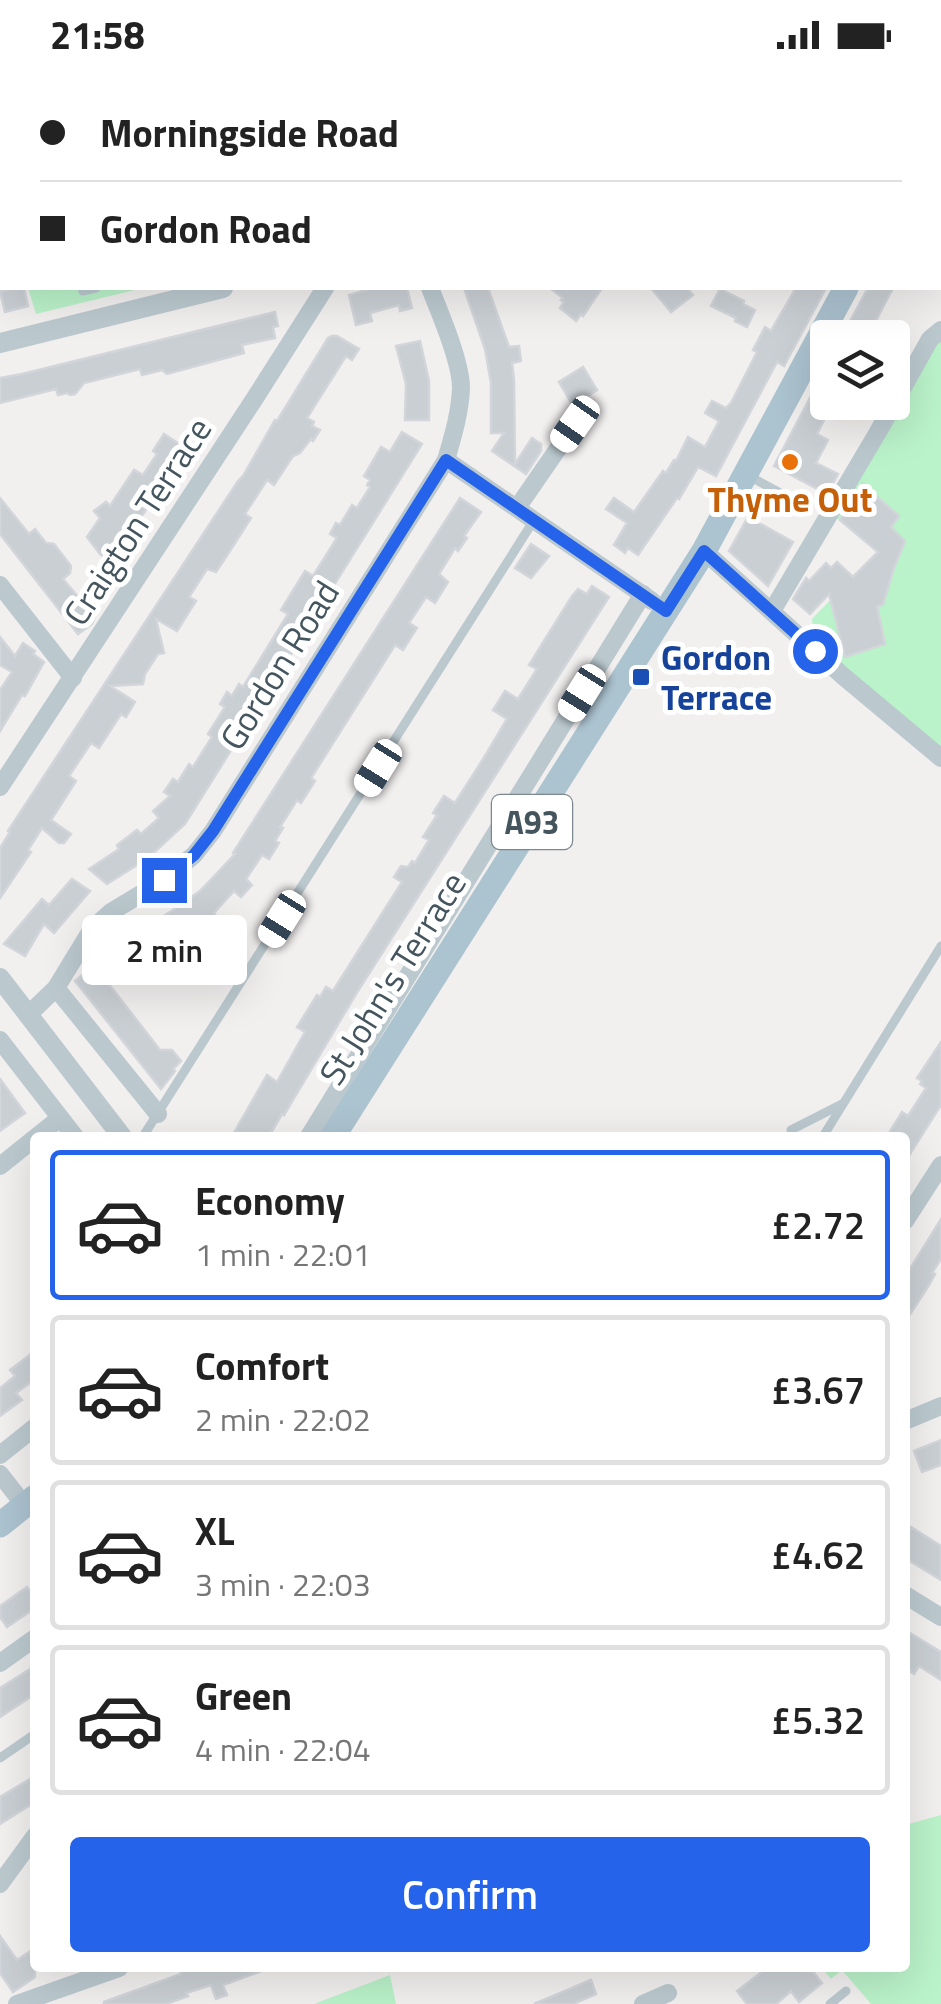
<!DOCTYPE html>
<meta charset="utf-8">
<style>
body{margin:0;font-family:"Titillium Web",sans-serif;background:#f6f6f6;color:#222;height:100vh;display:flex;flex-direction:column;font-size:38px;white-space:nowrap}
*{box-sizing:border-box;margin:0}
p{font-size:32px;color:#767676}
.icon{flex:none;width:55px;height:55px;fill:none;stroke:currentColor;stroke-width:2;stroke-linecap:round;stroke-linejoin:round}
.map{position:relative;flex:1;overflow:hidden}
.drawer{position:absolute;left:30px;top:1062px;width:880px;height:840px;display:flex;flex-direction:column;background:#fff;border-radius:10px;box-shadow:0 10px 40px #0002}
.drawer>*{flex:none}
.guide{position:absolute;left:0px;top:0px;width:942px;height:220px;box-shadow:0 10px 40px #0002;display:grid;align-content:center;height:220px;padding:0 40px;background:#fff}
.fabs{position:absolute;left:810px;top:250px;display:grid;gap:20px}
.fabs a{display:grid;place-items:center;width:100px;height:100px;border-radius:10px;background:#fff;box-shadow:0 10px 40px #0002;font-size:50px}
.end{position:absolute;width:45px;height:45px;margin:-22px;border:12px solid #2563eb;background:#fff;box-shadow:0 0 0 5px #fff}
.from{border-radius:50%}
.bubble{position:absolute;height:70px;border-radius:10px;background:#fff;box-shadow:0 10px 40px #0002;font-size:32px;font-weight:600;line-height:70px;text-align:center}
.car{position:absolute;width:30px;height:60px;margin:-30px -15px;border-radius:12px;box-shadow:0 0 8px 2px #0007;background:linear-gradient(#fff 24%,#345 0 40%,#fff 0 76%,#345 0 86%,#fff 0)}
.guide b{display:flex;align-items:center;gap:35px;height:95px;font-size:38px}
.guide b+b{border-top:2px solid #e0e0e0}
.guide i{width:25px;height:25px;background:#222}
ul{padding:18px 0 0;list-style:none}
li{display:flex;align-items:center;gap:30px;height:150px;margin:0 20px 15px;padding:0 20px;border:5px solid #e0e0e0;border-radius:10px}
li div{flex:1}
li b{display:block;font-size:38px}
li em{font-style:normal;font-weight:600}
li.active{border-color:#2563eb}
li>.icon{width:90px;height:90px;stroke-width:1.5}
.primary-button{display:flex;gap:20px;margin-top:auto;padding:20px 40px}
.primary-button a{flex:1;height:115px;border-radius:10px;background:#2563eb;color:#fff;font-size:40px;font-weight:600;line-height:115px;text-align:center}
.status{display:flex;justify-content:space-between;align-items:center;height:70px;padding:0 50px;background:#fff;direction:ltr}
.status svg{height:28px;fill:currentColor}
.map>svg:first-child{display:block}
</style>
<div class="status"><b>21:58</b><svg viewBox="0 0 49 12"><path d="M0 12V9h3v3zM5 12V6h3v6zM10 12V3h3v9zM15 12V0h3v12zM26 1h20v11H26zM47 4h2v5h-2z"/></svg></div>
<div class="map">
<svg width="941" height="1934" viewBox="0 0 941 1934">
<rect width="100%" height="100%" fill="#f2efef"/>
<g fill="#baf2c9">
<polygon points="28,218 143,218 36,244"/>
<polygon points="941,260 941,688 815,581 812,549 877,482 834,446"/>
<polygon points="941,1745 941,1934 871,1934 842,1900 831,1909 822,1898 905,1898 905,1755"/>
<polygon points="390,1905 396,1934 314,1934"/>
</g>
<g fill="#cacfd4" stroke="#d2d6db" stroke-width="2.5">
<polygon points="15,218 24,218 28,236 5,242 0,221"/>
<polygon points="373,218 407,218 412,238 400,241 399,235 370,243 372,251 356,255 349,225"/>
<polygon points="464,218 488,218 509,277 519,276 521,291 512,293 514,310 515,394 532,368 541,374 541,381 526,404 492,381 504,363 491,363 491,313 485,279"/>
<polygon points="550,218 602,218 583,246 581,244 576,251 560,238 564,232 561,230 563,228"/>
<polygon points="651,218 687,218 693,225 671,242"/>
<polygon points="796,218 826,218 784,296 777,292 716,406 698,397 679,429 677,428 638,485 628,478 625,483 614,475 627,453 606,439 614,428 634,442 663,401 666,403 674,390 676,391 688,367 705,377 719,351 705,343 712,331 726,338 731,333 757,282 753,280 765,257 771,261"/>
<polygon points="868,218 893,218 867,268 841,268"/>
<polygon points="720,219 744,231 743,234 755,240 747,257 735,251 736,248 711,236"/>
<polygon points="275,242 278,256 273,257 275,268 242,275 244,283 167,304 162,300 142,305 140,299 84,313 75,324 70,325 67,323 58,325 56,319 0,333 0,308 22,304"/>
<polygon points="332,266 337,266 359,279 352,290 346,286 307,348 314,352 312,356 320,360 313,371 311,369 300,383 293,386 274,415 267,410 245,444 251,448 226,487 216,502 207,499 189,527 196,531 177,561 156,549 164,583 158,584 145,604 143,614 110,616 135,632 126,647 121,644 99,678 91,673 69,706 76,711 51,750 71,764 64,773 59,773 42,758 28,780 31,782 0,828 0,778 10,762 8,761 238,411 243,406 275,350 277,351 328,268"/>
<polygon points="420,271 429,311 429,350 405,350 406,314 396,276"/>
<polygon points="828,294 828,332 833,332 817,364 828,370 816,393 838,404 827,424 774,396"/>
<polygon points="583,297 597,320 586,327 590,332 576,341 559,312"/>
<polygon points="402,362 422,374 185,754 148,788 107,814 89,799 119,779 117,775 137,760 141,764 159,748 153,741 170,726 164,722 173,709 178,712 189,694 193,697 212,667 208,664 225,637 220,634 227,622 232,626 239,614 243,617 288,544 281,540 305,501 313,506 337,468 330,464 336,453 340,455 352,435 357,438 370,417 367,415 370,410 364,406 381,377 390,382"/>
<polygon points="164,364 187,379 186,383 110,491 100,484 87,467 100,448 94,441 106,432 110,436 134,400 143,405 157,384 153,381"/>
<polygon points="862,414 899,446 891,457 905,471 894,498 883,535 877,536 885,574 845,587 829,524 810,544 793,529 806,508 809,511 826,493 831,498 837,492 853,507 878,482 840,450"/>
<polygon points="0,428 29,464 35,459 46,473 54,474 71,496 70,503 63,509 95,547 92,554 78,564 0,464"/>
<polygon points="460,428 481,442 464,466 467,468 458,481 455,478 439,504 448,512 435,533 426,527 409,553 417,558 403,580 395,575 311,708 315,711 301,733 297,730 280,757 283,758 275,771 279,773 269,789 262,785 246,809 252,815 241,827 234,821 214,843 219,851 174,883 172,880 153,891 136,862 170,842 200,821 235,784 233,783"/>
<polygon points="748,447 793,472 768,516 729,481"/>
<polygon points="531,474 549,486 531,508 515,498"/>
<polygon points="592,516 609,527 356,924 284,1045 282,1044 268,1068 231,1068 267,1005 277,1012 305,962 297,957 317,925 320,927 326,917 333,921 402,812 394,807 401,796 408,797 412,791 415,793 429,770 423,767 437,745 433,743 444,726 455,733 485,686 507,649 493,640 505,621 518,629 537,599 529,595 572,526 578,519 587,524"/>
<polygon points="0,567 15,586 23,573 35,581 33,584 44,592 25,626 22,625 0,661 0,620 12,602 0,595"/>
<polygon points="72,809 90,821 54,863 44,854 25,886 4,874 42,829 49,835"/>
<polygon points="94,895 160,980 172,980 181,991 173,999 175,1001 161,1019 75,911"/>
<polygon points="941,972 941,1035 905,1092 905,1068 886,1068 902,1042 908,1046 926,1018 920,1014 922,1011 917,1008"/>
<polygon points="0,1009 25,1043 0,1061"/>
<polygon points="941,1149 941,1189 932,1203 935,1204 929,1215 905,1252 905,1207"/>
<polygon points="35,1281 35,1309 16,1323 22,1330 0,1346 0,1318 15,1306 10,1300"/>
<polygon points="941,1370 941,1395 922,1402 914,1381"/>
<polygon points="911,1457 941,1476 941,1510 905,1488 905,1468"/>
<polygon points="27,1517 35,1528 35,1538 7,1557 0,1547 0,1536"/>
<polygon points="905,1560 941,1582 941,1610 919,1596 914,1604 905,1598"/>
<polygon points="35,1596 35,1624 0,1647 0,1618"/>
<polygon points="35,1706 35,1732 0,1754 0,1727"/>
<polygon points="0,1866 17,1890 35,1878 35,1907 13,1922 0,1903"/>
<polygon points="188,1898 267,1899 223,1915 227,1925 216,1929 211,1915 186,1923 188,1926 166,1934 104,1934 104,1932 181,1904 180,1900"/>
<polygon points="767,1898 810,1898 822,1913 799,1932 791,1921 776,1934 747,1934 737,1921"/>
<polygon points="591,1910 596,1924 573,1934 534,1934"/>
</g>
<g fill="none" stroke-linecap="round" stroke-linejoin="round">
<g stroke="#bbc9cf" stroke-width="9">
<polyline points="66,0 67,2"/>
<polyline points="0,13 2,19"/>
<polyline points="0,81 2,81"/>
<polyline points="0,161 2,160"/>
<polyline points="82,218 83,221 96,218"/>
<polyline points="747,405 808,438"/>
<polyline points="791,1060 842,1034"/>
<polyline points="142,1068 534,450"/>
<polyline points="822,1068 941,876"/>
<polyline points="0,1688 35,1664"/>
<polyline points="830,1934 846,1921"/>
</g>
<g stroke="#bbc9cf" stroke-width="18">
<polyline points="190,0 191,2"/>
<polyline points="360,0 361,2"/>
<polyline points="713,0 714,2"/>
<polyline points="321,2 322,0"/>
<polyline points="446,390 652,531"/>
<polyline points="517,438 575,354"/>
<polyline points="704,481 843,606 941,688"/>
<polyline points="0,515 73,608"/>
<polyline points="772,541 878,362 930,269 941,260"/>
<polyline points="0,717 255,328 325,218"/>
<polyline points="56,918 158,1044"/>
<path d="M28 945 56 918 92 859 111 842 164 810 194 785 213 761 446 390C453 366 460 343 461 318 461 292 440 243 430 218"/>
<polyline points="0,970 76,1068"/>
<polyline points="308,1068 643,524"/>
<polyline points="0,1096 60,1048"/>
<polyline points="905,1151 941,1095"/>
<polyline points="905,1351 941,1336"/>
<polyline points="0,1385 35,1357"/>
<polyline points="0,1404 25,1436"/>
<polyline points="905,1525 941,1547"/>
<polyline points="0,1593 35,1568"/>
<polyline points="0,1814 35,1766"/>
<polyline points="17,1934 119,1898"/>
<polyline points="643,1934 668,1923"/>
</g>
<g stroke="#bbc9cf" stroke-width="20">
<polyline points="940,44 941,44"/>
<polyline points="0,273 223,218"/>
<polyline points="0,908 123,1068"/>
</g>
<g stroke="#acc3d0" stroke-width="25">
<polyline points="940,99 941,98"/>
<polyline points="332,1068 704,481 846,218"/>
<polyline points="0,1455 35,1427"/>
</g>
</g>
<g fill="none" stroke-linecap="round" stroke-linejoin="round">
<polyline stroke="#2563eb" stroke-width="12" points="164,810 194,785 213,761 446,390 666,541 704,481 815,581"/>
</g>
<circle fill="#e8710a" stroke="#fff" stroke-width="4" cx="790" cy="392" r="10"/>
<rect fill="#1a4fb4" stroke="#fff" stroke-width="4" x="631" y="597" width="20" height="20" rx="5"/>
<g text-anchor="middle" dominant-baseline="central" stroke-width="10" stroke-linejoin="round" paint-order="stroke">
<rect fill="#fff" stroke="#7d888e" stroke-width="2.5" x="492" y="725" width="80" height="54" rx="8"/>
<g font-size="32" font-weight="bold" fill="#45555e">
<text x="532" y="752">A93</text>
</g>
<g font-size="35" font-weight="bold" fill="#c56008" stroke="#fff">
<text x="790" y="429">Thyme Out</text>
</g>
<g font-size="35" fill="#45555e" stroke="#fff">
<text transform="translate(137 451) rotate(-57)">Craigton Terrace</text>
<text transform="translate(279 595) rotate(-58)">Gordon Road</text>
<text transform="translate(392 908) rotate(-58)">St John's Terrace</text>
</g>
<g font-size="35" font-weight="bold" fill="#164399" stroke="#fff" text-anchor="start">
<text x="661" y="587">Gordon<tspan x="661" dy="40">Terrace</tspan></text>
</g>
</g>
</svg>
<div class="fabs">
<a><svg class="icon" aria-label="layers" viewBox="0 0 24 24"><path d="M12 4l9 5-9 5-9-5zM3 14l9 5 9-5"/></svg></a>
</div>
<i class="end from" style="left:815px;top:581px"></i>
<i class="end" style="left:164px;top:810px"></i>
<div class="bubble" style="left:82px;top:845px;width:165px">2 min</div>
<i class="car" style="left:575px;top:354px;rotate:215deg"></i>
<i class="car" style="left:582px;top:623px;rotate:212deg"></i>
<i class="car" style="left:378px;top:698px;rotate:212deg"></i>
<i class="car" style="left:282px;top:849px;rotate:212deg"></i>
<div class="guide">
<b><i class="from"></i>Morningside Road</b>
<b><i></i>Gordon Road</b>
</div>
<section class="drawer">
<ul>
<li class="active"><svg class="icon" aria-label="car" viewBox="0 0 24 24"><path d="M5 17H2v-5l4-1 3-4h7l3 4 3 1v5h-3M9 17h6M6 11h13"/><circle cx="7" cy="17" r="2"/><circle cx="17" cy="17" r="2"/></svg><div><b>Economy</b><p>1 min · 22:01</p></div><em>£2.72</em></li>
<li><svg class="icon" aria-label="car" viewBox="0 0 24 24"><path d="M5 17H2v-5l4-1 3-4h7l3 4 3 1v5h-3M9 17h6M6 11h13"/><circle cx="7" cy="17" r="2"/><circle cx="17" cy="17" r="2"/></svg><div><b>Comfort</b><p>2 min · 22:02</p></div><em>£3.67</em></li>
<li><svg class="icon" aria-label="car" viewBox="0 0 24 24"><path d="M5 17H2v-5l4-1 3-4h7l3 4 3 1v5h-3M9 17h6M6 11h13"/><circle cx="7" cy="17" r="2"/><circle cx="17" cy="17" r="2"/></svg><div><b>XL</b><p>3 min · 22:03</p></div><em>£4.62</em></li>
<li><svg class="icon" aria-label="car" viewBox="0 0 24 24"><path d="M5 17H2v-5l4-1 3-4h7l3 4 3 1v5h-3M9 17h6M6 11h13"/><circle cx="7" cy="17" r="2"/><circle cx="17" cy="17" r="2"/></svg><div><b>Green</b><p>4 min · 22:04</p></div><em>£5.32</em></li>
</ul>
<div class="primary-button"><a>Confirm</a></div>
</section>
</div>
